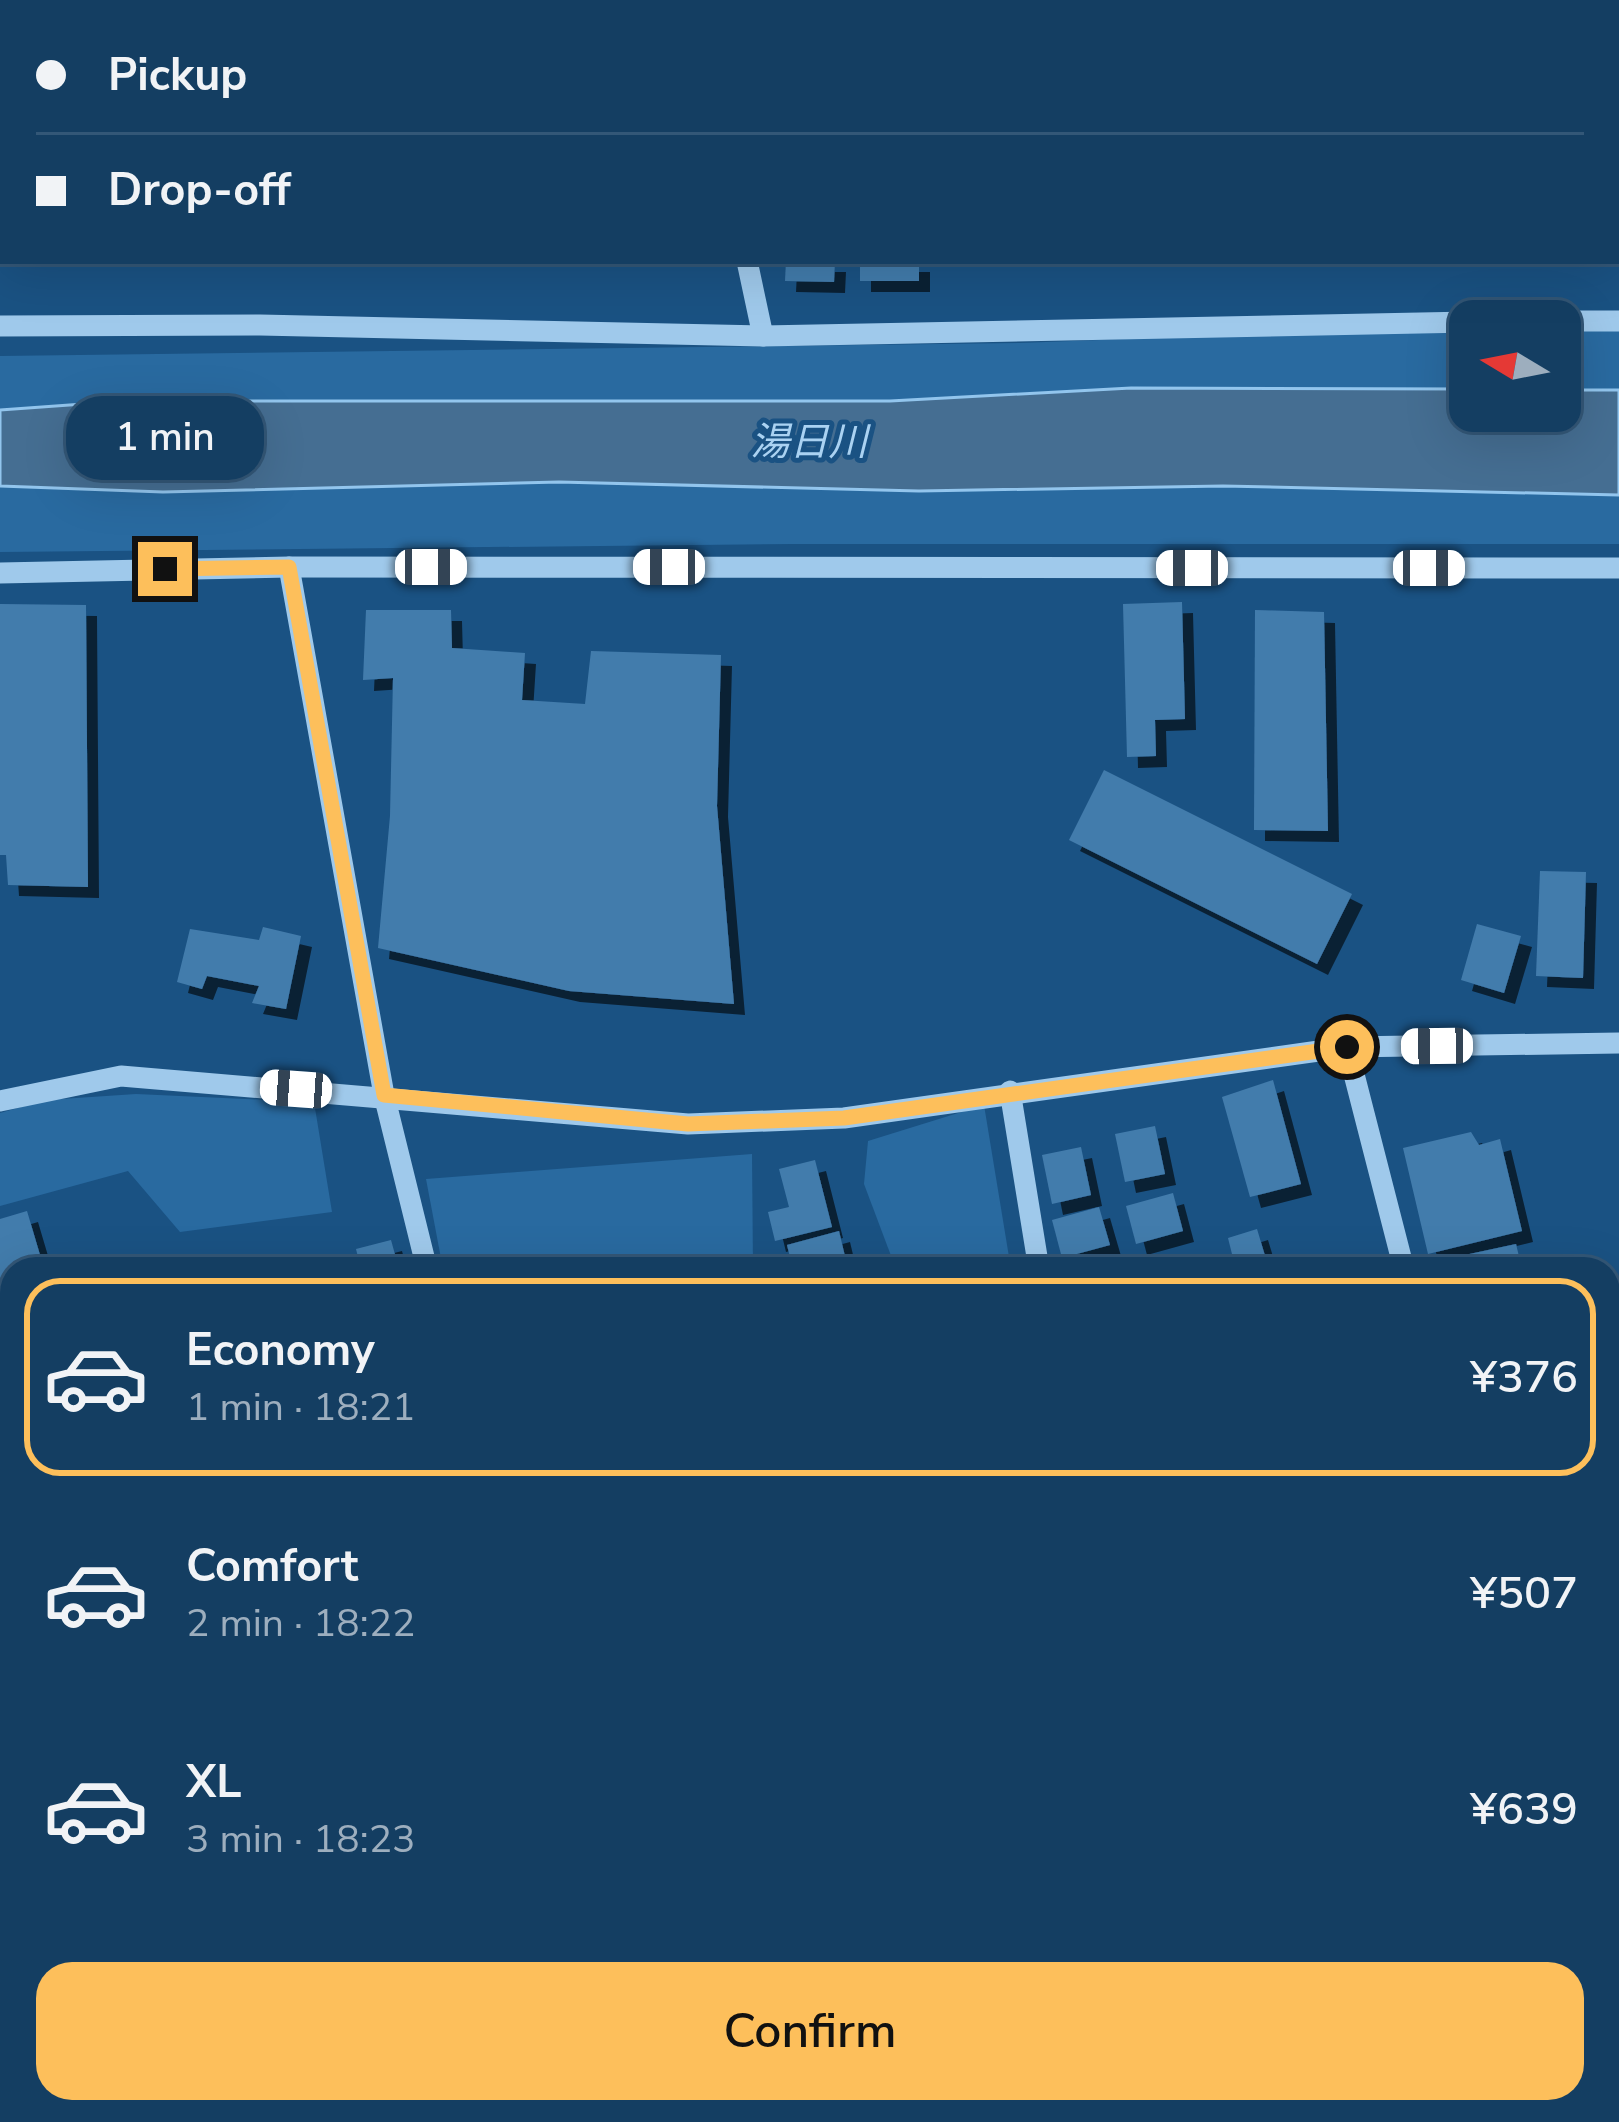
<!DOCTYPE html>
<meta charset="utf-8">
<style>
body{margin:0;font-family:"Nunito Sans","Noto Sans JP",sans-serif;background:#1d4568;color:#f1f3f6;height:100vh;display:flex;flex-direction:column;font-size:45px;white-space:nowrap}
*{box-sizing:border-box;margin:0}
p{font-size:39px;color:#9daebe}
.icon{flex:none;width:66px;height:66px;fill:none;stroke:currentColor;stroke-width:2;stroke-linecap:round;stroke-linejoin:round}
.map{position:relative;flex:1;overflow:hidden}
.details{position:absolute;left:0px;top:1257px;width:1620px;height:867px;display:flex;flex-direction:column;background:#143e62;border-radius:36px 36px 0 0;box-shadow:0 12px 48px #0002,0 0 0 3px #335777}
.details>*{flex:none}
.guide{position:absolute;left:0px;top:0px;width:1620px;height:264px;box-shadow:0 12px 48px #0002,0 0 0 3px #335777;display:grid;align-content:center;height:264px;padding:0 36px;background:#143e62}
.needle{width:78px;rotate:280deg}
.buttons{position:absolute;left:1449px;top:300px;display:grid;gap:24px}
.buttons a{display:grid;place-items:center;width:132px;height:132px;border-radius:24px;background:#143e62;box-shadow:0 12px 48px #0002,0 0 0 3px #335777;font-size:60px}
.end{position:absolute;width:54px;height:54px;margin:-27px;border:15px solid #fdbf5b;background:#111;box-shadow:0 0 0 6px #111}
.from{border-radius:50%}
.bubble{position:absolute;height:84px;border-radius:36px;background:#143e62;box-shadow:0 12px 48px #0002,0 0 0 3px #335777;font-size:39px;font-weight:600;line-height:84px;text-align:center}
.car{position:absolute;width:36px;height:72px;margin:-36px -18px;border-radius:15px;box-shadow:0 0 9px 3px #0007;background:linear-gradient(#fff 24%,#345 0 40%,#fff 0 76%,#345 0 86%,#fff 0)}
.guide b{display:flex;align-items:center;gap:42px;height:114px;font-size:45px}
.guide b+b{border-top:3px solid #335777}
.guide i{width:30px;height:30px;background:#f1f3f6}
ul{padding:21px 0 0;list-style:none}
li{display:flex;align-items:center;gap:36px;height:198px;margin:0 24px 18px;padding:0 12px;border:6px solid transparent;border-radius:36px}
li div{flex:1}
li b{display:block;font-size:45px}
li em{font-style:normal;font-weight:600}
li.current{border-color:#fdbf5b}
li>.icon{width:108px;height:108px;stroke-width:1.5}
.action{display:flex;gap:24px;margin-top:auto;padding:24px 36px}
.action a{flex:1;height:138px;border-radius:36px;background:#fdbf5b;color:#111;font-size:48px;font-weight:600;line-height:138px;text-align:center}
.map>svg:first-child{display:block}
</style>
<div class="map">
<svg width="1619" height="2122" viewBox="0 0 1619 2122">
<defs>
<filter id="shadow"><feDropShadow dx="11" dy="11" stdDeviation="0" flood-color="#0009"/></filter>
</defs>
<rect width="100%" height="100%" fill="#1a5283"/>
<g fill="#296aa0">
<polygon points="1619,321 1619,544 793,544 0,552 0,356 1019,343 1470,326 1470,411 1560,411 1560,322"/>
<polygon points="136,1094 314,1102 332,1212 180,1232 128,1171 0,1206 0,1113 46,1100"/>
<polygon points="984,1105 1011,1269 896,1269 864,1184 868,1141"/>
<polygon points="752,1154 753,1269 443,1269 426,1179"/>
</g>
<polygon fill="#456e92" stroke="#92c5ed" stroke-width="3" points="1131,388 1470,389 1470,411 1560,411 1560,390 1619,390 1619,495 1223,486 919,491 559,482 163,492 0,486 0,410 125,401 890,401"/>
<g fill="#437cac" filter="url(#shadow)">
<polygon points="786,261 835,261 834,282 785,281"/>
<rect x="860" y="261" width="59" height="20"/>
<polygon points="1182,602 1185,719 1155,720 1156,756 1127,757 1123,604"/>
<polygon points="0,604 86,605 88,887 8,885 6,855 0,855"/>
<polygon points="366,610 451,610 452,648 525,653 522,700 585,704 591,651 721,655 717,806 734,1004 569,991 378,948 390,816 393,678 363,680"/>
<polygon points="1255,610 1324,612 1328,831 1254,830"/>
<polygon points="1104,770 1352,894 1317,964 1069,840"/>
<polygon points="1540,871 1586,872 1583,978 1536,976"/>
<polygon points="1477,924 1521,936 1504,993 1461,980"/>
<polygon points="263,927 301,936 286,1009 252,1003 259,986 207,976 202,989 177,982 190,929 259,940"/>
<polygon points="1273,1080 1301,1184 1250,1197 1222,1097"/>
<polygon points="1155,1126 1165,1174 1125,1182 1115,1134"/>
<polygon points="1471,1132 1479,1145 1500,1139 1522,1231 1428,1254 1403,1148"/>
<polygon points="1081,1147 1091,1195 1052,1204 1042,1155"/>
<polygon points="815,1160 832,1227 775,1241 768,1212 789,1207 779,1169"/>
<polygon points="1173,1193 1183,1231 1136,1244 1126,1206"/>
<polygon points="1099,1207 1110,1245 1062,1258 1052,1220"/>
<polygon points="27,1211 43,1265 12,1269 12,1274 0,1278 0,1219"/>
<polygon points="1257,1229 1269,1269 1223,1269 1220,1258 1232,1254 1228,1238"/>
<polygon points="839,1231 848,1269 793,1269 787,1245"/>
<polygon points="391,1240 399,1269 361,1269 356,1249"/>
<polygon points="1516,1244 1522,1269 1439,1269 1437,1261"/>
<polygon points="12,1377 12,1423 0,1427 0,1380"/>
<polygon points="12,1449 12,1543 2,1545 0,1452"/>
<polygon points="1619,1674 1619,1785 1608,1790 1608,1679"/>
<polygon points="333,2112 407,2112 409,2122 300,2122"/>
<polygon points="936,2112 995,2112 999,2122 914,2122"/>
<polygon points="1393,2112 1430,2112 1432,2122 1388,2122 1386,2114"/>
<polygon points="1455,2112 1529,2112 1529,2114 1508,2122 1458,2122"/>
</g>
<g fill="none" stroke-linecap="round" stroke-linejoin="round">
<g stroke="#9fc9eb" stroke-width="21">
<polyline points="681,0 682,3"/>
<polyline points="1244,0 1244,3"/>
<polyline points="1598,0 1598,3"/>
<polyline points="1288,3 1308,0"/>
<polyline points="1617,150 1619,166"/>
<polyline points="1617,188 1619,188"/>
<polyline points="747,261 763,336"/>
<polyline points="1560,321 1619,321"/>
<polyline points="0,326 260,325 763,336 1470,322"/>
<polyline points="289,567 384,1095 427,1269"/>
<polyline points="0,573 289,567 1619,568"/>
<polyline points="1347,1047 1404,1269"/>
<polyline points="1010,1091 1039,1269"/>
<polyline points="0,1101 121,1076 688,1124 844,1118 1347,1047 1619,1043"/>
<polyline points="1608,1480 1619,1476"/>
<polyline points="0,1661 12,1654"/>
<polyline points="0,1844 12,1842"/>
<polyline points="671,2112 674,2122"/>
<polyline points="113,2122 160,2112"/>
</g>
<g stroke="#e3f1ff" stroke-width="30">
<polyline points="1608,1973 1619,1968"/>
<polyline points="1233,2122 1257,2112"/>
</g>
</g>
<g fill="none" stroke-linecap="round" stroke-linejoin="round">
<polyline stroke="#fdbf5b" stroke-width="15" points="165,569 289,567 384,1095 688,1124 844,1118 1347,1047"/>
</g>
<g text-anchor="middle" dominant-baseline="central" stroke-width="10" stroke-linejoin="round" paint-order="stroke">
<g font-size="39" font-style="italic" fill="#aad2f2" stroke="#1a5283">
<text x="809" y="442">湯日川</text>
</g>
</g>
</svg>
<div class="buttons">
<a><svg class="needle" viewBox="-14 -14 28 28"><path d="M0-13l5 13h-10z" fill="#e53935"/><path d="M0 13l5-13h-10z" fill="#9daebe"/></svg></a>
</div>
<i class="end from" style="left:1347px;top:1047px"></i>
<i class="end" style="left:165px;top:569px"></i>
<div class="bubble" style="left:66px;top:396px;width:198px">1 min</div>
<i class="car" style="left:431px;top:567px;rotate:90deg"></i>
<i class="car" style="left:669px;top:567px;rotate:270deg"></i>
<i class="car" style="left:1192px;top:568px;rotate:270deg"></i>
<i class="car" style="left:1429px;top:568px;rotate:90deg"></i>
<i class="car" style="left:1437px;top:1046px;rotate:269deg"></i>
<i class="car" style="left:296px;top:1089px;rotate:274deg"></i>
<div class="guide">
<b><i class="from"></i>Pickup</b>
<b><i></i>Drop-off</b>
</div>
<section class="details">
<ul>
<li class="current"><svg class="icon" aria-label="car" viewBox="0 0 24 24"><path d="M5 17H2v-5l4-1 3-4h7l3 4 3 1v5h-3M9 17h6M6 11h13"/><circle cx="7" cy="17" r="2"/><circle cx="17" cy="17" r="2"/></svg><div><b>Economy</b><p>1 min · 18:21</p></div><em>¥376</em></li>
<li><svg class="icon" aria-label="car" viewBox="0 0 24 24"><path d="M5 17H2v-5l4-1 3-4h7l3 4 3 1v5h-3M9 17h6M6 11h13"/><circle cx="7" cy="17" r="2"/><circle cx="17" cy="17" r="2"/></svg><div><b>Comfort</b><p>2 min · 18:22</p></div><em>¥507</em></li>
<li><svg class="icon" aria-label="car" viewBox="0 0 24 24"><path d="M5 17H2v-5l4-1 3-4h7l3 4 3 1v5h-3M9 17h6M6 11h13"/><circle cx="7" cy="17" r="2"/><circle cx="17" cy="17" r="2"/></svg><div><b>XL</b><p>3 min · 18:23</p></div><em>¥639</em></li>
</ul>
<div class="action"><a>Confirm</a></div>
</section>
</div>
